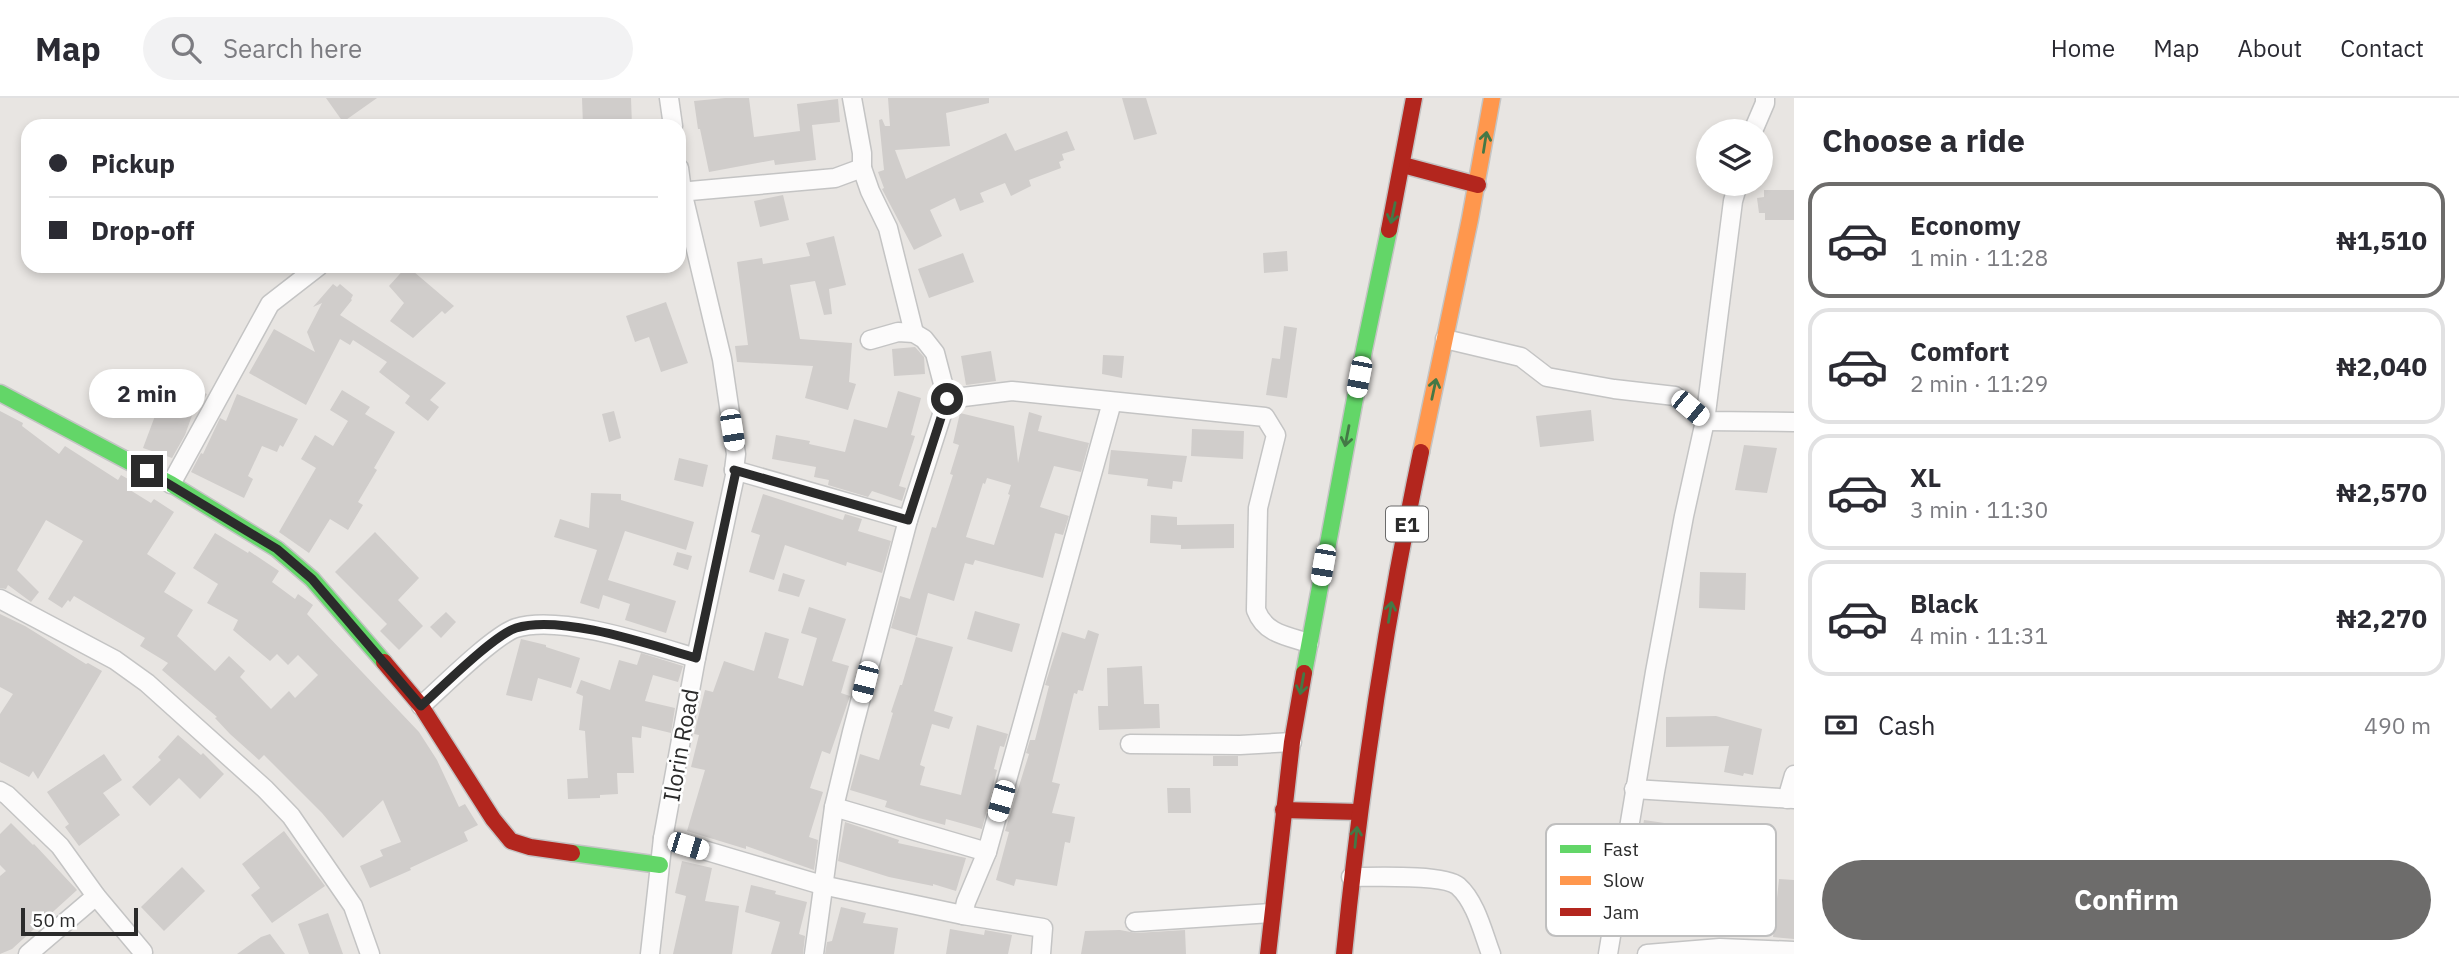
<!DOCTYPE html>
<meta charset="utf-8">
<style>
body{margin:0;font-family:"IBM Plex Sans",sans-serif;background:#f2f2f3;color:#2b2b33;height:100vh;display:flex;flex-direction:column;font-size:26px;white-space:nowrap}
*{box-sizing:border-box;margin:0}
p{font-size:23px;color:#7c7c81}
.icon{flex:none;width:38px;height:38px;fill:none;stroke:currentColor;stroke-width:2;stroke-linecap:round;stroke-linejoin:round}
.map{position:relative;flex:1;overflow:hidden}
.side{display:flex;flex-direction:column;background:#fff;width:665px}
.side>*{flex:none}
.banner{position:absolute;left:21px;top:21px;width:665px;height:154px;border-radius:21px;box-shadow:0 4px 10px #0003;display:grid;align-content:center;height:154px;padding:0 28px;background:#fff}
.tools{position:absolute;left:1696px;top:21px;display:grid;gap:14px}
.tools a{display:grid;place-items:center;width:77px;height:77px;border-radius:50%;background:#fff;box-shadow:0 4px 10px #0003;font-size:35px}
.scale{position:absolute;left:21px;bottom:18px;width:117px;box-sizing:border-box;padding-left:7px;border:4px solid #2b2b2b;border-top:0;font-size:19px;line-height:24px;white-space:nowrap;color:#2b2b2b;-webkit-text-stroke:5px #fff;paint-order:stroke}
.end{position:absolute;width:32px;height:32px;margin:-16px;border:9px solid #2b2b2b;background:#fff;box-shadow:0 0 0 4px #fff}
.from{border-radius:50%}
.bubble{position:absolute;height:49px;border-radius:24px;background:#fff;box-shadow:0 4px 10px #0003;font-size:23px;font-weight:700;line-height:49px;text-align:center}
.car{position:absolute;width:21px;height:42px;margin:-21px -10px;border-radius:9px;box-shadow:0 0 5px 2px #0007;background:linear-gradient(#fff 24%,#345 0 40%,#fff 0 76%,#345 0 86%,#fff 0)}
.banner b{display:flex;align-items:center;gap:24px;height:66px;font-size:26px}
.banner b+b{border-top:2px solid #e1e1e2}
.banner i{width:18px;height:18px;background:#2b2b33}
ul{padding:0;list-style:none}
li{display:flex;align-items:center;gap:21px;height:116px;margin:0 14px 10px;padding:0 14px;border:4px solid #e1e1e2;border-radius:21px}
li div{flex:1}
li b{display:block;font-size:26px}
li em{font-style:normal;font-weight:700}
li.current{border-color:#6d6c6b}
li>.icon{width:63px;height:63px;stroke-width:1.5}
h2{padding:0 28px;font-size:32px;line-height:84px}
.pay{display:flex;align-items:center;gap:18px;height:77px;padding:0 28px;font-size:26px}
.pay p{margin-inline-start:auto}
.button{display:flex;gap:14px;margin-top:auto;padding:14px 28px}
.button a{flex:1;height:80px;border-radius:42px;background:#6d6c6b;color:#fff;font-size:28px;font-weight:700;line-height:80px;text-align:center}
header{display:flex;align-items:center;gap:42px;box-sizing:border-box;height:98px;padding:0 35px;background:#fff;border-bottom:2px solid #e1e1e2}
header strong{font-size:33px}
nav{display:flex;gap:38px;margin-inline-start:auto;font-size:24px}
.search{width:490px;height:63px;background:#f2f2f3;display:flex;align-items:center;gap:18px;box-sizing:border-box;padding:0 24px;border-radius:38px;color:#7c7c81;font-size:26px}
main{display:flex;flex:1;min-height:0}
.map>svg:first-child{display:block}
</style>
<header>
<strong>Map</strong>
<div class="search"><svg class="icon" aria-label="search" viewBox="0 0 24 24"><circle cx="10" cy="10" r="6"/><path d="M15 15l6 6"/></svg>Search here</div>
<nav><a>Home</a><a>Map</a><a>About</a><a>Contact</a></nav>
</header>
<main>
<div class="map">
<svg width="1794" height="856" viewBox="0 0 1794 856">
<rect width="100%" height="100%" fill="#e8e5e2"/>
<g fill="#d0cdcb" fill-rule="evenodd">
<polygon points="326,0 377,0 343,24"/>
<polygon points="582,0 631,0 632,28 583,28"/>
<polygon points="725,0 749,0 754,39 800,33 797,6 838,1 840,24 812,27 816,62 775,67 774,62 709,74 700,31 698,31 694,3"/>
<polygon points="888,0 989,0 989,5 946,15 950,48 895,52 906,81 1006,35 1015,53 1067,33 1075,52 1062,56 1064,62 1059,64 1061,70 1029,82 1031,88 1011,98 1005,85 980,95 984,104 960,113 955,100 930,112 942,138 914,152 882,91 884,90 878,74 884,72 879,22 882,21 885,28 890,28"/>
<polygon points="1122,0 1146,0 1157,36 1134,42"/>
<polygon points="1764,92 1794,92 1794,122 1765,122 1765,115 1759,115 1757,100 1764,99"/>
<polygon points="783,97 789,122 760,129 754,103"/>
<polygon points="834,138 846,187 829,191 832,216 824,217 815,183 790,187 800,241 852,245 849,284 856,286 848,312 805,300 813,268 737,264 735,248 748,247 737,164 762,160 763,166 810,158 806,145"/>
<polygon points="1287,153 1288,173 1264,175 1263,155"/>
<polygon points="963,155 974,184 929,200 918,171"/>
<polygon points="407,168 454,208 445,216 442,213 413,240 390,223 404,205 389,188"/>
<polygon points="333,186 337,189 340,186 353,197 351,201 352,202 340,217 446,285 430,302 439,309 428,323 405,305 410,298 379,274 387,264 353,242 350,247 340,241 306,307 249,275 274,231 315,254 307,234 322,205 313,209"/>
<polygon points="666,204 688,265 661,274 649,239 635,244 626,218"/>
<polygon points="1284,228 1297,230 1287,300 1266,297 1272,260 1280,261"/>
<polygon points="915,249 924,259 925,276 894,278 892,251"/>
<polygon points="991,253 996,283 966,287 961,258"/>
<polygon points="1103,257 1124,258 1122,280 1102,276"/>
<polygon points="176,284 207,296 198,313 194,312 185,337 172,360 143,350 161,302 169,304"/>
<polygon points="342,292 370,309 365,316 395,334 374,370 377,372 358,404 363,407 348,432 330,421 309,455 279,434 316,370 301,361 315,337 333,348 348,323 330,312"/>
<polygon points="898,293 921,300 911,337 915,338 899,388 906,390 902,403 872,393 868,399 828,387 829,382 814,379 816,369 772,361 776,337 810,343 809,346 845,354 854,321 887,330"/>
<polygon points="237,296 298,321 283,349 280,347 277,354 262,348 248,378 253,381 244,400 191,374 201,355 203,356 220,320 226,323"/>
<polygon points="1591,312 1594,343 1540,349 1536,318"/>
<polygon points="0,313 23,325 22,328 59,356 65,348 118,382 121,377 135,385 130,392 151,405 154,401 174,414 147,456 176,475 164,494 193,512 177,538 215,573 229,558 245,573 240,579 271,611 289,593 295,600 318,577 298,557 288,567 277,556 270,563 233,532 238,522 207,505 218,486 193,470 215,435 248,455 249,453 279,473 272,484 295,501 298,496 313,507 307,516 419,634 437,662 459,709 465,706 478,727 464,734 468,743 410,770 411,772 370,790 360,768 383,758 380,752 401,744 383,702 343,740 322,715 264,657 259,662 230,636 215,620 217,619 162,572 168,565 140,548 145,540 74,498 70,504 68,502 62,510 48,501 83,443 46,422 17,472 39,494 31,504 8,487 6,491 0,490"/>
<polygon points="614,313 621,340 609,344 602,316"/>
<path d="M1029 314 1042 318 1038 333 1089 345 1081 374 1054 368 1040 409 1069 418 1063 437 1055 435 1043 480 975 462 973 467 965 465 954 503 928 495 917 538 891 530 900 498 910 501 932 429 936 430 953 377 950 376 959 347 953 345 960 315 1014 328 1018 365ZM987 380 1011 387 1008 396 1010 397 994 447 966 439 983 385 985 386Z"/>
<polygon points="1192,331 1244,333 1243,361 1191,358"/>
<polygon points="1744,347 1777,350 1767,395 1735,392"/>
<polygon points="1111,352 1187,358 1182,384 1173,383 1172,391 1147,388 1148,381 1108,376"/>
<polygon points="679,360 708,367 703,389 674,382"/>
<polygon points="591,395 621,396 621,402 694,424 686,452 625,433 608,482 676,503 666,535 625,522 630,506 603,497 599,511 580,505 597,452 554,439 560,421 589,430"/>
<polygon points="763,396 843,422 845,416 862,421 858,433 891,443 882,475 847,464 846,468 785,447 774,482 749,474 760,437 751,434"/>
<polygon points="1151,417 1177,419 1177,427 1234,426 1234,450 1181,451 1181,447 1150,445"/>
<polygon points="375,434 419,480 398,502 423,528 399,552 380,533 387,526 335,474"/>
<polygon points="677,454 692,458 688,472 673,467"/>
<polygon points="1700,474 1746,475 1745,512 1699,510"/>
<polygon points="783,475 805,482 799,499 778,493"/>
<polygon points="809,509 846,521 832,563 849,568 841,595 850,598 830,656 822,653 810,690 823,694 809,739 818,742 814,772 746,748 746,751 687,733 705,672 691,669 699,637 694,636 705,592 713,594 724,563 754,573 765,534 789,541 778,580 803,588 817,540 801,535"/>
<polygon points="975,513 1020,526 1012,554 967,541"/>
<polygon points="446,514 456,524 441,540 430,529"/>
<polygon points="0,516 25,528 86,566 88,565 102,573 38,681 33,673 29,679 0,664 0,616 13,596 0,589"/>
<polygon points="1088,532 1099,536 1083,593 1078,592 1077,596 1074,595 1052,684 1060,686 1052,715 1075,719 1070,745 1065,744 1057,788 1016,781 1014,788 996,782 1009,734 1005,733 1029,656 1026,655 1030,642 1035,642 1049,588 1045,587 1062,534 1085,541"/>
<polygon points="916,539 953,549 934,613 953,619 949,631 932,626 920,667 925,669 920,687 961,697 977,627 1008,636 1004,649 1000,648 994,671 997,672 982,731 946,721 945,727 919,720 885,709 887,703 850,692 860,656 879,662 893,615 891,614 900,587 902,587"/>
<polygon points="521,541 546,547 546,549 580,560 571,590 538,580 532,603 506,597"/>
<polygon points="641,555 683,568 678,584 653,577 645,603 675,610 671,635 642,628 641,640 632,639 634,675 617,675 618,696 600,697 600,700 568,701 567,681 588,680 585,633 579,632 583,598 576,595 581,582 610,592 619,562 637,567"/>
<polygon points="1142,568 1144,606 1159,606 1160,630 1099,632 1098,608 1108,608 1107,570"/>
<polygon points="1716,618 1762,631 1753,677 1744,675 1743,678 1724,674 1729,648 1666,649 1666,619"/>
<polygon points="178,637 201,657 203,655 224,676 200,701 179,680 150,708 132,689 161,662 158,659"/>
<polygon points="104,656 122,682 103,695 120,717 79,748 65,729 69,726 47,694"/>
<rect x="1213" y="658" width="25" height="10"/>
<polygon points="1167,690 1190,690 1191,715 1168,715"/>
<polygon points="1644,722 1671,726 1664,771 1637,766"/>
<polygon points="845,724 899,742 898,745 966,760 956,793 933,786 933,788 889,779 838,763"/>
<polygon points="11,725 33,747 34,746 77,792 12,851 0,856 0,778 6,773 0,767 0,736"/>
<polygon points="284,733 325,788 272,825 251,797 260,790 242,766"/>
<polygon points="682,763 712,770 705,803 739,808 732,856 673,856 686,798 675,795"/>
<polygon points="182,769 205,793 164,833 141,809"/>
<polygon points="1779,781 1794,782 1794,841 1773,839"/>
<polygon points="751,787 776,793 775,796 807,804 799,836 805,838 803,856 771,856 780,824 745,814"/>
<polygon points="841,809 866,815 863,825 898,830 894,856 825,856 827,844 832,843"/>
<polygon points="328,815 343,856 309,856 298,826"/>
<polygon points="950,831 984,837 985,832 1012,837 1008,856 946,856"/>
<polygon points="1120,832 1136,835 1185,832 1186,856 1081,856 1085,833"/>
<polygon points="270,836 285,856 237,856 261,839"/>
</g>
<g fill="none" stroke-linecap="round" stroke-linejoin="round">
<g stroke="#c4c4c4" stroke-width="21">
<g id="street">
<polyline points="669,0 673,28"/>
<polyline points="852,0 862,55 862,70 870,93 888,130 914,235"/>
<polyline points="1753,33 1765,5 1765,0"/>
<polyline points="679,94 835,80 862,70"/>
<polyline points="1445,241 1521,259 1547,279 1614,291 1675,298 1705,323 1794,324"/>
<path d="M947 301 1012 293 1265 319 1276 337 1258 410 1256 512C1265 536 1287 538 1309 545"/>
<polyline points="734,372 908,422"/>
<polyline points="171,386 270,206 319,168"/>
<polyline points="0,501 115,562 147,585 265,691 291,718 353,808 370,856"/>
<path d="M421 608C441 590 494 537 516 530 560 516 652 547 696 560"/>
<polyline points="1130,646 1240,647 1292,644"/>
<polyline points="1634,691 1794,701"/>
<polyline points="0,693 7,697 60,748 96,798 143,854"/>
<polyline points="1787,701 1794,677"/>
<polyline points="834,709 987,754"/>
<polyline points="663,740 822,787 963,817 1043,830 1041,856"/>
<path d="M1351 779C1373 779 1444 776 1458 788 1476 804 1483 835 1491 856"/>
<polyline points="963,817 966,804 987,754 1112,304"/>
<polyline points="1135,824 1271,815"/>
<polyline points="28,856 96,798"/>
<polyline points="650,856 663,740 696,560 736,373 734,372 736,356 722,261 682,93 679,70"/>
<polyline points="814,856 834,709 852,634 908,422 947,301 935,255 924,241 914,235 898,234 870,242"/>
<polyline points="1608,856 1655,574 1684,418 1705,323 1733,103 1738,86"/>
<polyline points="1647,856 1720,850 1794,853"/>
</g>
</g>
<g stroke="#c4c4c4" stroke-width="19">
<g id="fast">
<polyline points="0,295 171,386 277,451 312,481 384,564"/>
<polyline points="1304,575 1364,252 1389,132"/>
<polyline points="572,755 660,767"/>
</g>
</g>
<g stroke="#c4c4c4" stroke-width="19">
<polyline id="slow" points="1421,354 1470,121 1492,0"/>
</g>
<g stroke="#c4c4c4" stroke-width="19">
<g id="jam">
<polyline points="1403,67 1478,87"/>
<polyline points="1389,132 1414,0"/>
<polyline points="384,564 421,608 493,721 511,743 530,749 572,755"/>
<polyline points="1283,712 1359,714"/>
<polyline points="1268,856 1292,644 1304,575"/>
<path d="M1344 856C1361 687 1386 520 1421 354"/>
</g>
</g>
<use href="#street" stroke="#fcfbfb" stroke-width="18"/>
<use href="#fast" stroke="#63d668" stroke-width="16"/>
<use href="#slow" stroke="#ff974d" stroke-width="16"/>
<use href="#jam" stroke="#b3261e" stroke-width="16"/>
</g>
<defs><path id="oneway-shaft" d="M-6 0H5M1.5-3L5.5 0L1.5 3" fill="none" stroke-width="1.6" stroke-linecap="round" stroke-linejoin="round" transform="scale(1.75)"/></defs>
<g stroke="#447846">
<use href="#oneway-shaft" transform="translate(1485 44) rotate(-81)"/>
<use href="#oneway-shaft" transform="translate(1393 115) rotate(102)"/>
<use href="#oneway-shaft" transform="translate(1434 291) rotate(-78)"/>
<use href="#oneway-shaft" transform="translate(1347 338) rotate(101)"/>
<use href="#oneway-shaft" transform="translate(1390 514) rotate(-81)"/>
<use href="#oneway-shaft" transform="translate(1302 586) rotate(100)"/>
<use href="#oneway-shaft" transform="translate(1356 739) rotate(-84)"/>
</g>
<g fill="none" stroke-linecap="round" stroke-linejoin="round">
<path stroke="#2b2b2b" stroke-width="9" d="M147 373 277 451 312 481 421 608C441 590 494 537 516 530 561 516 651 547 696 560L736 373 734 372 908 422 947 301"/>
</g>
<g text-anchor="middle" dominant-baseline="central" stroke-width="5" stroke-linejoin="round" paint-order="stroke">
<rect fill="#fff" stroke="#6b6b6b" stroke-width="2" x="1386" y="408.5" width="42" height="35" rx="5"/>
<g font-size="21" font-weight="bold" fill="#2b2b2b">
<text x="1407" y="426">E1</text>
</g>
<g font-size="23" fill="#2b2b2b" stroke="#fff">
<text transform="translate(680 647) rotate(-80)">Ilorin Road</text>
</g>
</g>
<rect x="1546" y="726" width="230" height="112" rx="10" fill="#fff" stroke="#bfbfbf" stroke-width="2"/>
<rect x="1560" y="747" width="31" height="8" fill="#63d668"/>
<rect x="1560" y="778" width="31" height="9" fill="#ff974d"/>
<rect x="1560" y="810" width="31" height="8" fill="#b3261e"/>
<g font-size="19" fill="#2b2b2b">
<text x="1603" y="758">Fast</text>
<text x="1603" y="789">Slow</text>
<text x="1603" y="821">Jam</text>
</g>
</svg>
<div class="tools">
<a><svg class="icon" aria-label="layers" viewBox="0 0 24 24"><path d="M12 4l9 5-9 5-9-5zM3 14l9 5 9-5"/></svg></a>
</div>
<div class="scale">50 m</div>
<i class="end from" style="left:947px;top:301px"></i>
<i class="end" style="left:147px;top:373px"></i>
<div class="bubble" style="left:89px;top:271px;width:116px">2 min</div>
<i class="car" style="left:1359px;top:279px;rotate:191deg"></i>
<i class="car" style="left:1690px;top:310px;rotate:130deg"></i>
<i class="car" style="left:732px;top:332px;rotate:171deg"></i>
<i class="car" style="left:1323px;top:467px;rotate:190deg"></i>
<i class="car" style="left:865px;top:584px;rotate:194deg"></i>
<i class="car" style="left:1001px;top:703px;rotate:196deg"></i>
<i class="car" style="left:688px;top:748px;rotate:107deg"></i>
<div class="banner">
<b><i class="from"></i>Pickup</b>
<b><i></i>Drop-off</b>
</div>
</div>
<section class="side">
<h2>Choose a ride</h2>
<ul>
<li class="current"><svg class="icon" aria-label="car" viewBox="0 0 24 24"><path d="M5 17H2v-5l4-1 3-4h7l3 4 3 1v5h-3M9 17h6M6 11h13"/><circle cx="7" cy="17" r="2"/><circle cx="17" cy="17" r="2"/></svg><div><b>Economy</b><p>1 min · 11:28</p></div><em>₦1,510</em></li>
<li><svg class="icon" aria-label="car" viewBox="0 0 24 24"><path d="M5 17H2v-5l4-1 3-4h7l3 4 3 1v5h-3M9 17h6M6 11h13"/><circle cx="7" cy="17" r="2"/><circle cx="17" cy="17" r="2"/></svg><div><b>Comfort</b><p>2 min · 11:29</p></div><em>₦2,040</em></li>
<li><svg class="icon" aria-label="car" viewBox="0 0 24 24"><path d="M5 17H2v-5l4-1 3-4h7l3 4 3 1v5h-3M9 17h6M6 11h13"/><circle cx="7" cy="17" r="2"/><circle cx="17" cy="17" r="2"/></svg><div><b>XL</b><p>3 min · 11:30</p></div><em>₦2,570</em></li>
<li><svg class="icon" aria-label="car" viewBox="0 0 24 24"><path d="M5 17H2v-5l4-1 3-4h7l3 4 3 1v5h-3M9 17h6M6 11h13"/><circle cx="7" cy="17" r="2"/><circle cx="17" cy="17" r="2"/></svg><div><b>Black</b><p>4 min · 11:31</p></div><em>₦2,270</em></li>
</ul>
<div class="pay"><svg class="icon" aria-label="cash" viewBox="0 0 24 24"><path d="M3 7h18v10H3z"/><circle cx="12" cy="12" r="2"/></svg>Cash<p>490 m</p></div>
<div class="button"><a>Confirm</a></div>
</section>
</main>
